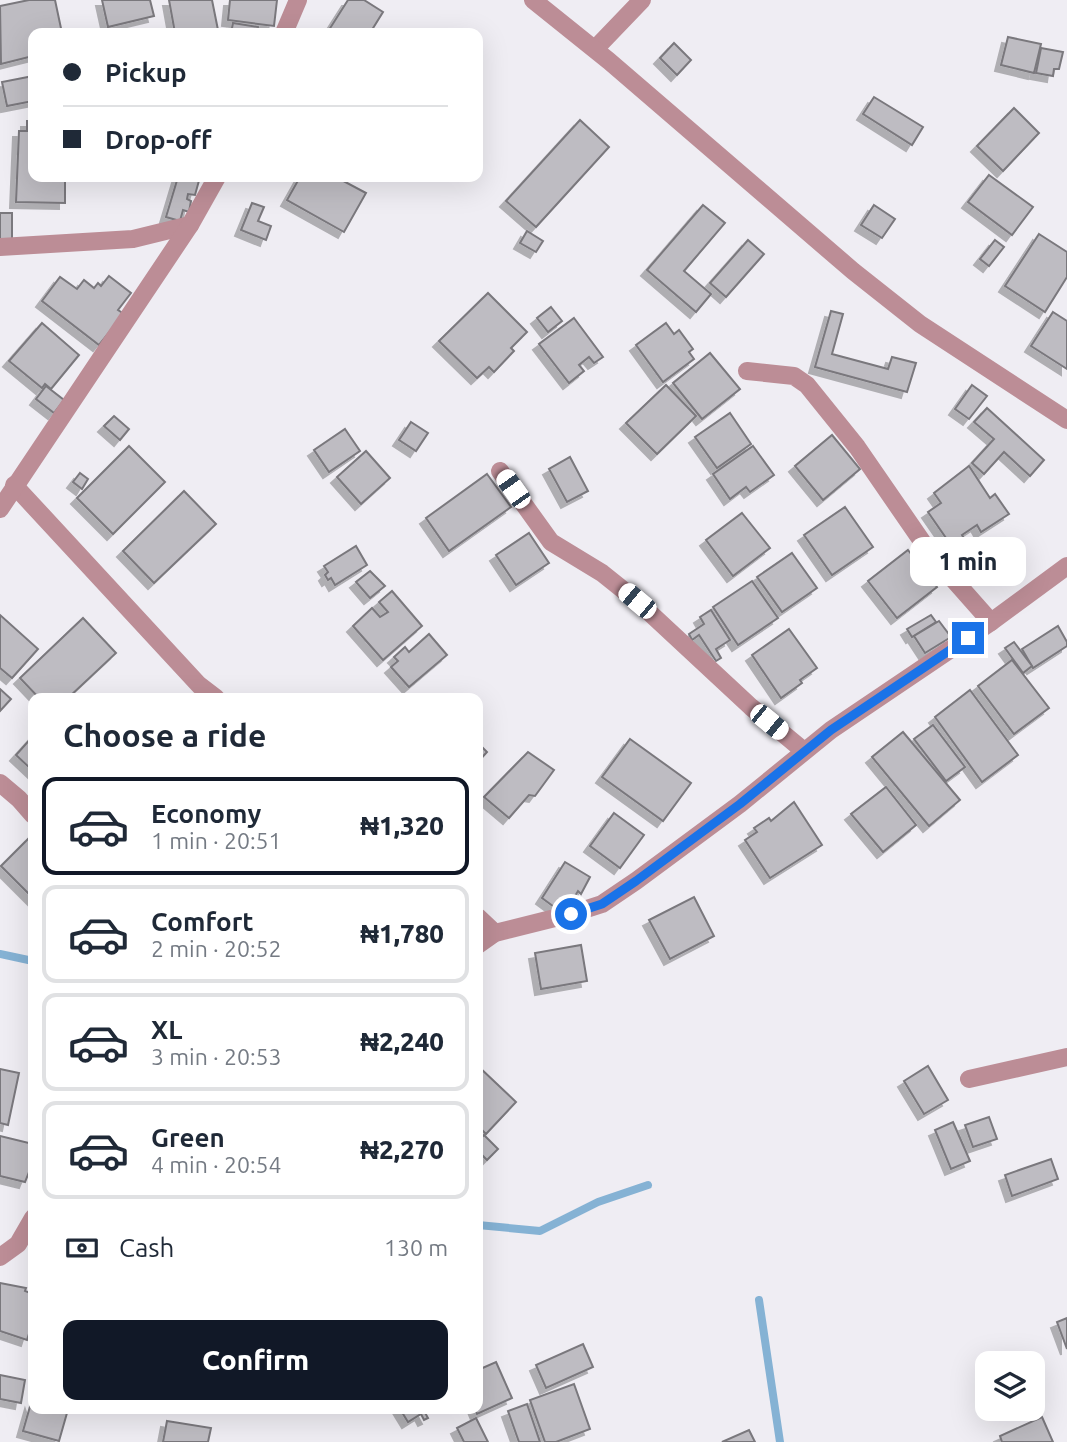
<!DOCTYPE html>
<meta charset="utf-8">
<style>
body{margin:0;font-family:Ubuntu,sans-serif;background:#f2f2f3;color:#1f2937;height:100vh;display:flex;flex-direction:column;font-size:26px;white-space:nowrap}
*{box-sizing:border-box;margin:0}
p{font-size:23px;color:#747a83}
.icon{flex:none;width:38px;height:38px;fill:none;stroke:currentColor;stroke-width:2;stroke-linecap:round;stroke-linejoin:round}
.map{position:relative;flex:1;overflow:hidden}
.panel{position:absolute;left:28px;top:693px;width:455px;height:721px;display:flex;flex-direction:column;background:#fff;border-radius:14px;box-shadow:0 7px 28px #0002}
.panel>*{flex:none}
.banner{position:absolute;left:28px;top:28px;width:455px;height:154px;border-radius:14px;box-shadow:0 7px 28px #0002;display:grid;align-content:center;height:154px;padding:0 35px;background:#fff}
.controls{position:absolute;left:975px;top:1351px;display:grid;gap:14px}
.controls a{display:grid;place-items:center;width:70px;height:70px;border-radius:14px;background:#fff;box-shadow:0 7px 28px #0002;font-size:35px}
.end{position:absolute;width:32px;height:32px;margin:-16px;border:9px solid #1a73e8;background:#fff;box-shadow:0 0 0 4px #fff}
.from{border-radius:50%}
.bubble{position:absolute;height:49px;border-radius:14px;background:#fff;box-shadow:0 7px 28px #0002;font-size:23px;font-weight:800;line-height:49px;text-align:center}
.car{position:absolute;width:21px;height:42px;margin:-21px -10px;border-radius:9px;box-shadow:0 0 5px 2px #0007;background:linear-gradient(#fff 24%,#345 0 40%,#fff 0 76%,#345 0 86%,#fff 0)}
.banner b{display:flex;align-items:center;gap:24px;height:66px;font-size:26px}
.banner b+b{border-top:2px solid #e0e1e3}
.banner i{width:18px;height:18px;background:#1f2937}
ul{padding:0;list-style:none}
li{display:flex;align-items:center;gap:21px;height:98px;margin:0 14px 10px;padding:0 21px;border:4px solid #e0e1e3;border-radius:14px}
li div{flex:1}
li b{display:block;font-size:26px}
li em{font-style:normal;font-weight:800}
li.active{border-color:#111827}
li>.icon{width:63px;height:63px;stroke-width:1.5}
h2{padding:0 35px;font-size:32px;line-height:84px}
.pay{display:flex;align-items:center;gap:18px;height:77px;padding:0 35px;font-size:26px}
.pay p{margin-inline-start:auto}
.cta{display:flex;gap:14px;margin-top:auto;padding:14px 35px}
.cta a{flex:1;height:80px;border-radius:14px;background:#111827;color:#fff;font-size:28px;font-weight:800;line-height:80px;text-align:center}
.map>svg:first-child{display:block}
</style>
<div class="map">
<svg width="1067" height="1442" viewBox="0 0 1067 1442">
<defs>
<filter id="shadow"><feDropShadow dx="-6" dy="6" stdDeviation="0" flood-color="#0004"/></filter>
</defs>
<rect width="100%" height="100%" fill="#efedf3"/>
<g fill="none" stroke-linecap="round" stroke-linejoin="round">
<g stroke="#85b2d4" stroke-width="8">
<polyline points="0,954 33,961"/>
<polyline points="478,1225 540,1231 598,1202 648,1185"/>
<polyline points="759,1300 780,1442"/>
</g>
</g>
<g fill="#bebcc2" stroke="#7a787d" stroke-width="2" filter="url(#shadow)">
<polygon points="29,0 55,0 62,33 33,33 33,56 1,64 0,6"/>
<polygon points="102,0 150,0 154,16 108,27"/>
<polygon points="169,0 212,0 218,30 202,33 175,33"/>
<polygon points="230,0 277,0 274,26 228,20"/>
<polygon points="348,0 364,0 383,12 370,33 327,33"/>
<polygon points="233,23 258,27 257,33 231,33"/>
<polygon points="1008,37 1041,44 1034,73 1001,65"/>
<polygon points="674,43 691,60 677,75 660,58"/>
<polygon points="1041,48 1063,52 1059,69 1054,69 1053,76 1036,73"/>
<polygon points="33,76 33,101 7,106 2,82"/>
<polygon points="874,97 923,127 912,145 863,114"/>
<polygon points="1014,108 1039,133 1003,171 977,146"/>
<polygon points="580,120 609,147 536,227 506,201"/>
<polygon points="27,121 33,121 33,177 65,177 65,203 16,202 19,131 27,131"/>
<polygon points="989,175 1033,207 1012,235 968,202"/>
<polygon points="178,177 200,177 195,195 188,194 187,199 191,201 189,212 183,210 180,221 166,217"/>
<polygon points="300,177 336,177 366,193 344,232 287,200"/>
<polygon points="252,203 264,207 258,221 271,226 266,240 241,230"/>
<polygon points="703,205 725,223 684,271 711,294 696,312 647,270"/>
<polygon points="874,205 895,219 882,238 861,225"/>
<rect x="0" y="213" width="12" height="29"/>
<polygon points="527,231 543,241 536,252 520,243"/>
<polygon points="1039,234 1067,252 1067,277 1045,312 1005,286"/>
<polygon points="748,240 764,254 726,297 710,283"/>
<polygon points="995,240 1004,247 989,266 980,259"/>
<polygon points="109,276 131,293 118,310 124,314 99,345 42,301 60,277 77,289 84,280 94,288 98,283 101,286"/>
<polygon points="488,293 527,332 511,348 514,351 494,372 489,367 477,378 439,341"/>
<polygon points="551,307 562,321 548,332 537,318"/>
<polygon points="831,311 843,314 832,354 888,369 892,357 916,363 907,392 815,367"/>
<polygon points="1053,312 1067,321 1067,369 1031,346"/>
<polygon points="574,318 603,357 594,363 589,357 579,365 584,371 569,383 539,344"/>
<polygon points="42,323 79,355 51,389 45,384 42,388 9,361"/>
<polygon points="666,323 674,334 679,330 693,349 689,352 694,359 663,382 636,345"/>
<polygon points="710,353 740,389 702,419 673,383"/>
<polygon points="666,385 696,416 657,454 626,423"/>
<polygon points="972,385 987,396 969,419 955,409"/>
<polygon points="46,386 64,400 54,413 36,399"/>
<polygon points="987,408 1044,460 1030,476 1004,452 984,474 972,463 994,439 974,422"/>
<polygon points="730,413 751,444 717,468 695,437"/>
<polygon points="114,416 129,429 120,440 104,426"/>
<polygon points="411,422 428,433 416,451 399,440"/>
<polygon points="345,429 360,451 329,472 314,450"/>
<polygon points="832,435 860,469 823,500 795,466"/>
<polygon points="129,446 165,482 113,534 77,498"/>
<polygon points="753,446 774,475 750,492 746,487 730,499 713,474"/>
<polygon points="366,451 390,478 361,504 337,477"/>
<polygon points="570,457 588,491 567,502 549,469"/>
<polygon points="969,466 990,498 995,494 1009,514 981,532 977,525 962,535 965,540 953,548 928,512 941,503 934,493"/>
<polygon points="80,473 88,479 82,489 73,482"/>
<polygon points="487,474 511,507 449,551 426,518"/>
<polygon points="184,491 216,524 154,583 123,551"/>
<polygon points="845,507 873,547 832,575 804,535"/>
<polygon points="742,513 770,548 733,576 706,540"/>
<polygon points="529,533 549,563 516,585 496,555"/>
<polygon points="356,546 367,565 335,585 331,578 328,580 325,575 328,572 324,566"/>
<polygon points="908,550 937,587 897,618 868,581"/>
<polygon points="792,553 817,588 782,612 757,577"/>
<polygon points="370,571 385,586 370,598 356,582"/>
<polygon points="752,581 778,618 738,645 713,607"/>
<polygon points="392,591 422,626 383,660 353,626 372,608 380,617 388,612 379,602"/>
<polygon points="711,610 730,640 716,649 721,658 716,661 699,635 692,640 689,634 704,624 700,617"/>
<polygon points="0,615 38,649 12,678 0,668"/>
<polygon points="931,615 936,622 912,637 907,629"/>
<polygon points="83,618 116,653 68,698 39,698 20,678"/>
<polygon points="939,621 951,637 925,653 914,636"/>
<polygon points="1058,626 1067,642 1067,646 1033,668 1022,649"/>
<polygon points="789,629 817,668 800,680 802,683 781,698 752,655"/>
<polygon points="429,634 447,655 409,687 391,667 398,661 394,657 405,647 409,652"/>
<polygon points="1014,642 1032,666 1023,673 1005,648"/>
<polygon points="1012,660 1049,708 1014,734 978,686"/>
<polygon points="0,689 11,699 0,711"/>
<polygon points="970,690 1018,755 982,782 935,717"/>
<polygon points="933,725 965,767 946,781 914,739"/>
<polygon points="903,732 960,800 929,826 872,757"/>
<polygon points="33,736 33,771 16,755"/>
<polygon points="630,739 691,783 663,821 602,777"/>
<polygon points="478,743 487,752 478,762"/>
<polygon points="528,752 554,770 535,796 529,795 509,818 484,797"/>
<polygon points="886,787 916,825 883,852 851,814"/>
<polygon points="794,802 822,845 770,878 745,840 757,832 754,828 769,818 771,821"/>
<polygon points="614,813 644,835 620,868 590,846"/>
<polygon points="31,836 33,838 33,898 1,866"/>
<polygon points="565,862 590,877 581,894 578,891 572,901 565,898 557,909 542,898"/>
<polygon points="694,897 714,936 670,959 649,920"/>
<polygon points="581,945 587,981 541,989 535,953"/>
<polygon points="478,1066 516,1102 486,1134 478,1126"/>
<polygon points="928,1066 948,1100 924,1114 904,1081"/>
<polygon points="0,1069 19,1073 8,1125 0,1123"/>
<polygon points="989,1117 997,1139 973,1147 965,1125"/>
<polygon points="953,1122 970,1161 951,1169 935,1130"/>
<polygon points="484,1135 498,1149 487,1160 478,1151 478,1141"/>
<polygon points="0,1136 33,1144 33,1162 25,1182 0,1176"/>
<polygon points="1051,1159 1058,1179 1012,1196 1005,1175"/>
<polygon points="0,1283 26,1288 25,1291 33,1294 33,1321 27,1340 0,1331"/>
<polygon points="1067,1318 1067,1349 1057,1322"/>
<polygon points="583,1344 593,1367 546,1388 536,1365"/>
<polygon points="496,1362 512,1398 477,1414 475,1409 478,1409 478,1370"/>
<polygon points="0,1375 25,1380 21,1403 0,1399"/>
<polygon points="574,1384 590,1429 556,1442 545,1442 530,1400"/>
<polygon points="31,1403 33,1409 52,1409 67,1413 59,1441 23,1431"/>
<polygon points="527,1404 540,1442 519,1442 508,1411"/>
<polygon points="400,1409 423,1409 428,1418 424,1420 421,1414 408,1422"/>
<polygon points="1042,1417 1053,1442 1002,1442 1000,1436"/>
<polygon points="476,1418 488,1442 464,1442 457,1428"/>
<polygon points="167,1421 211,1428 208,1442 163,1442"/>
<polygon points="749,1430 755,1442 722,1442"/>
</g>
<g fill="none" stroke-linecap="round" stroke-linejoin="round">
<g stroke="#bc8d96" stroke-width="18">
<polyline points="595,49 642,0"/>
<polyline points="0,247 133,239 190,225"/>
<polyline points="747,371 794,376 807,385 857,447 930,553 991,622"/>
<polyline points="500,471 551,542 602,573 637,601 751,707 804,751"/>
<polyline points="14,485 199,685 216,698"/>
<polyline points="0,783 19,799 33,815"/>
<polyline points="478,917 495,933"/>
<polyline points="478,945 495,933 571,914 602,904 636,881 740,804 831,730 991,622 1067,566"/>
<polyline points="969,1079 1067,1057"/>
<polyline points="0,1257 18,1244 33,1218"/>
</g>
<g stroke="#bc8d96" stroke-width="18">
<polyline points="533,0 609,61 853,271 920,324 1067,420"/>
<polyline points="284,33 298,0"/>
<polyline points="0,509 190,225 217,177"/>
</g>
</g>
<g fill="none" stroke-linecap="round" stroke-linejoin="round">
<polyline stroke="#1a73e8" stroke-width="9" points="571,914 602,904 636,881 740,804 831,730 968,638"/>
</g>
</svg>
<div class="controls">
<a><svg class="icon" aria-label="layers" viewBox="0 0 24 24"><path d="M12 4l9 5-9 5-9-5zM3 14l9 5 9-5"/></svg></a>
</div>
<i class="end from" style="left:571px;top:914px"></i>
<i class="end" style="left:968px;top:638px"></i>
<div class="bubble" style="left:910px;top:537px;width:116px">1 min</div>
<i class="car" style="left:513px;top:489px;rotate:325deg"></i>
<i class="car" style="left:637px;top:601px;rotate:310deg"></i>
<i class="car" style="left:769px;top:722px;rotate:129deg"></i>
<div class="banner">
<b><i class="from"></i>Pickup</b>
<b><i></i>Drop-off</b>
</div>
<section class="panel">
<h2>Choose a ride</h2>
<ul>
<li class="active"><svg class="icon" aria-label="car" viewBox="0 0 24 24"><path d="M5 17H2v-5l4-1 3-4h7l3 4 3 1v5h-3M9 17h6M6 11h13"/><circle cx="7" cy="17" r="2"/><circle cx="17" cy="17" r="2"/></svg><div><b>Economy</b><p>1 min · 20:51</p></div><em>₦1,320</em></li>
<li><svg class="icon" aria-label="car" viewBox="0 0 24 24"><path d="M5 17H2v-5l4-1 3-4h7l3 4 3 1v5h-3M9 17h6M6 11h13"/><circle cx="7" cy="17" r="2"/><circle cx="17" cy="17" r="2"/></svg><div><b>Comfort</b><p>2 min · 20:52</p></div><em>₦1,780</em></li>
<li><svg class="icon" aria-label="car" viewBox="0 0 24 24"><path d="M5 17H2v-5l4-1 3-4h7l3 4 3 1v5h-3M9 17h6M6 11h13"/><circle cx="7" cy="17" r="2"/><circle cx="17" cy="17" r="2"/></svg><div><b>XL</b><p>3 min · 20:53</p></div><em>₦2,240</em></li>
<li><svg class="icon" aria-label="car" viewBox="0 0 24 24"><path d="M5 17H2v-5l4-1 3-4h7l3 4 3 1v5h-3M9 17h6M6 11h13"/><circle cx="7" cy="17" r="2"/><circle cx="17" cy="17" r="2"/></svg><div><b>Green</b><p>4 min · 20:54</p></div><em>₦2,270</em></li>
</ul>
<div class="pay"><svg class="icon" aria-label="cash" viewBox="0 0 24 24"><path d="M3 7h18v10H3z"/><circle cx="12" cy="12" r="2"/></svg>Cash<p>130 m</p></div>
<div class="cta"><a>Confirm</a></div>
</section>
</div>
